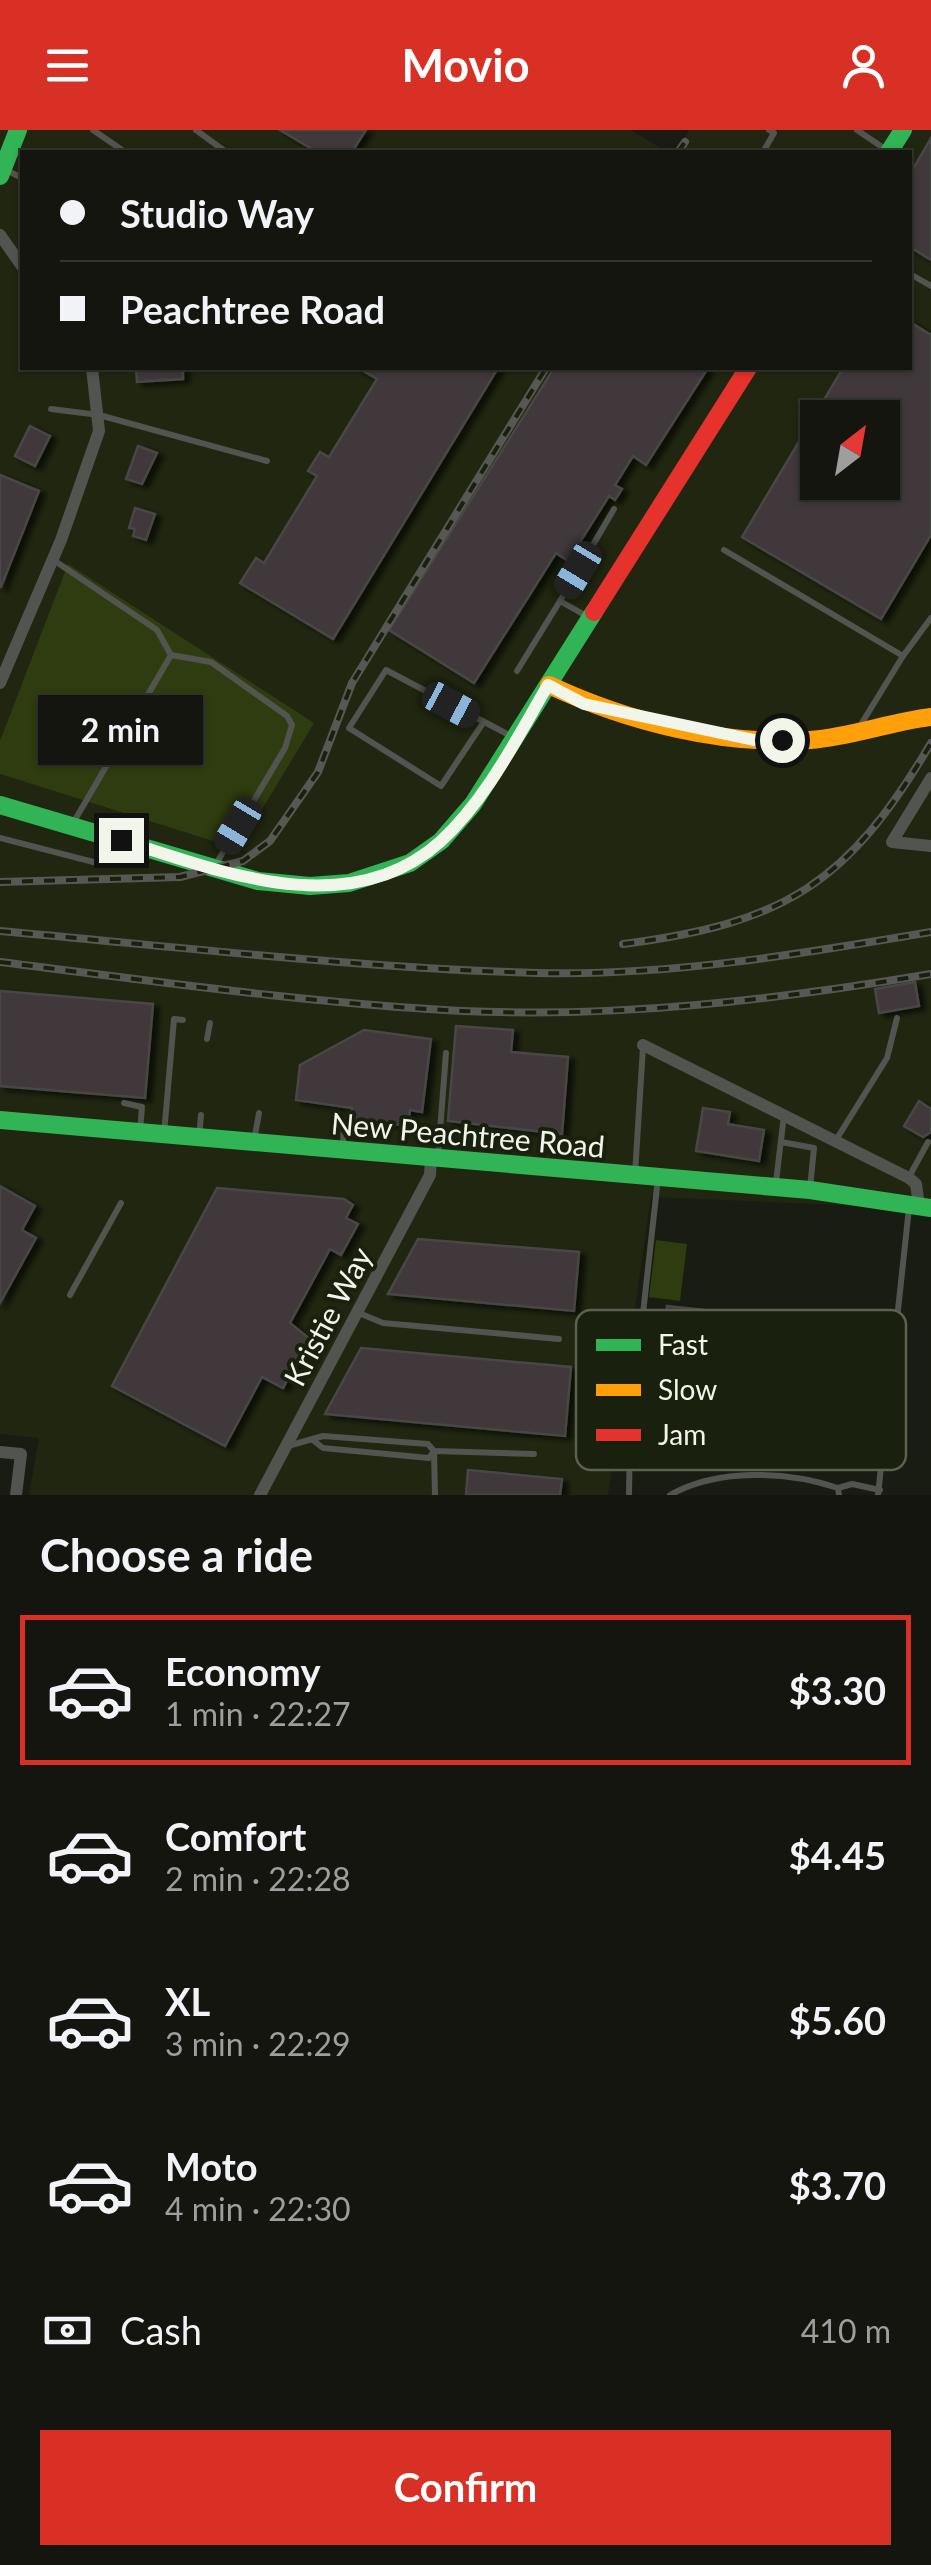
<!DOCTYPE html>
<meta charset="utf-8">
<style>
body{margin:0;font-family:Lato,sans-serif;background:#1c1e17;color:#f1f3f6;height:100vh;display:flex;flex-direction:column;font-size:38px;white-space:nowrap}
*{box-sizing:border-box;margin:0}
p{font-size:32px;color:#9d9f9e}
.icon{flex:none;width:55px;height:55px;fill:none;stroke:currentColor;stroke-width:2;stroke-linecap:round;stroke-linejoin:round}
.map{position:relative;height:1365px;overflow:hidden}
.panel{display:flex;flex-direction:column;background:#13150e;flex:1}
.panel>*{flex:none}
.guide{position:absolute;left:20px;top:20px;width:892px;height:220px;border-radius:0px;box-shadow:0 2px 8px #0004,0 0 0 2px #32342e;display:grid;align-content:center;height:220px;padding:0 40px;background:#13150e}
.needle{width:65px;rotate:31deg}
.controls{position:absolute;left:800px;top:270px;display:grid;gap:20px}
.controls a{display:grid;place-items:center;width:100px;height:100px;border-radius:0px;background:#13150e;box-shadow:0 2px 8px #0004,0 0 0 2px #32342e;font-size:50px}
.end{position:absolute;width:45px;height:45px;margin:-22px;border:12px solid #f2f6ea;background:#111;box-shadow:0 0 0 5px #111}
.from{border-radius:50%}
.bubble{position:absolute;height:70px;border-radius:0px;background:#13150e;box-shadow:0 2px 8px #0004,0 0 0 2px #32342e;font-size:32px;font-weight:700;line-height:70px;text-align:center}
.car{position:absolute;width:30px;height:60px;margin:-30px -15px;border-radius:12px;box-shadow:0 0 8px 2px #0007;background:linear-gradient(#222 24%,#8ab4d8 0 40%,#222 0 76%,#8ab4d8 0 86%,#222 0)}
.guide b{display:flex;align-items:center;gap:35px;height:95px;font-size:38px}
.guide b+b{border-top:2px solid #32342e}
.guide i{width:25px;height:25px;background:#f1f3f6}
ul{padding:0;list-style:none}
li{display:flex;align-items:center;gap:30px;height:150px;margin:0 20px 15px;padding:0 20px;border:5px solid transparent;border-radius:0px}
li div{flex:1}
li b{display:block;font-size:38px}
li em{font-style:normal;font-weight:700}
li.on{border-color:#d93025}
li>.icon{width:90px;height:90px;stroke-width:1.5}
h2{padding:0 40px;font-size:45px;line-height:120px}
.pay{display:flex;align-items:center;gap:25px;height:110px;padding:0 40px;font-size:38px}
.pay p{margin-inline-start:auto}
.primary-button{display:flex;gap:20px;margin-top:auto;padding:20px 40px}
.primary-button a{flex:1;height:115px;border-radius:0px;background:#d93025;color:#fff;font-size:40px;font-weight:700;line-height:115px;text-align:center}
header{display:flex;justify-content:space-between;align-items:center;height:130px;padding:0 40px;background:#d93025;color:#fff;font-size:45px;font-weight:700}
.map>svg:first-child{display:block}
</style>
<header><svg class="icon" aria-label="menu" viewBox="0 0 24 24"><path d="M4 6h16M4 12h16M4 18h16"/></svg>Movio<svg class="icon" aria-label="person" viewBox="0 0 24 24"><circle cx="12" cy="8" r="4"/><path d="M4 21q1-7 8-7t8 7"/></svg></header>
<div class="map">
<svg width="931" height="1365" viewBox="0 0 931 1365">
<defs>
<filter id="shadow"><feDropShadow dx="6" dy="3.5" stdDeviation="2.5" flood-color="#0009"/></filter>
</defs>
<rect width="100%" height="100%" fill="#191c12"/>
<path fill="#202610" fill-rule="evenodd" d="M0 0H631L667 22H22V238H910V22H675L689 0H931V1079L651 1067 608 1365H29L39 1308 0 1304V644L238 719 0 611ZM818 288H882V352H818Z"/>
<g fill="#2f3c0f">
<polygon points="68,434 314,593 238,719 0,644 0,611"/>
<polygon points="656,1110 687,1114 680,1171 649,1167"/>
</g>
<g fill="#41383a" stroke="#494745" stroke-width="2.5" fill-rule="evenodd" filter="url(#shadow)">
<polygon points="280,0 366,0 352,22 317,22"/>
<polygon points="931,8 931,130 910,117 910,44"/>
<path d="M910 192 931 205V405L881 489 742 407 843 238H910ZM818 288H882V352H818Z"/>
<polygon points="136,238 183,238 183,249 137,252"/>
<polygon points="358,238 498,238 333,509 240,453 256,428 264,433 317,346 308,341 320,322 329,327 377,249"/>
<polygon points="554,238 708,238 646,335 633,326 615,355 622,359 615,370 609,366 568,431 556,423 474,553 389,500"/>
<polygon points="30,296 50,306 35,336 15,326"/>
<polygon points="138,316 157,323 142,354 126,349"/>
<polygon points="0,345 39,361 1,457 0,457"/>
<polygon points="135,378 155,384 146,410 133,406 135,399 129,398"/>
<polygon points="915,852 919,876 879,883 875,859"/>
<polygon points="0,861 153,874 145,968 0,956"/>
<polygon points="456,896 513,900 511,922 568,927 562,1004 448,991"/>
<polygon points="364,900 431,909 422,982 410,980 408,996 351,988 352,978 296,970 300,935"/>
<polygon points="919,971 931,979 931,1002 923,1007 904,996"/>
<polygon points="703,978 730,982 728,994 764,1000 759,1031 696,1021"/>
<polygon points="0,1056 35,1076 22,1100 36,1108 0,1173"/>
<polygon points="217,1058 344,1069 353,1075 346,1088 358,1094 341,1125 330,1119 290,1193 310,1209 283,1258 262,1247 225,1316 112,1256"/>
<polygon points="418,1109 579,1122 574,1181 388,1164"/>
<path d="M667 1176 796 1190 795 1198 862 1205 860 1226 870 1227 872 1239 859 1333 778 1324V1330L765 1328 766 1316 731 1312 730 1331 652 1323ZM705 1222 787 1230 782 1278 700 1269Z"/>
<polygon points="361,1218 571,1237 565,1306 325,1284"/>
<polygon points="468,1340 562,1349 560,1365 466,1365"/>
</g>
<g fill="none" stroke-linecap="round" stroke-linejoin="round">
<g stroke="#51544f" stroke-width="6">
<polyline points="93,0 125,22"/>
<polyline points="196,0 226,22"/>
<polyline points="857,0 888,21"/>
<polyline points="763,22 774,3 769,0"/>
<polyline points="6,40 22,48"/>
<polyline points="910,144 931,156"/>
<polyline points="51,279 99,285 267,331"/>
<polyline points="724,420 903,526 931,488"/>
<polyline points="52,429 157,500 171,525 72,695"/>
<polyline points="560,471 614,379"/>
<polyline points="171,525 211,532 287,586 292,595 285,618 216,734"/>
<polyline points="517,541 560,471 590,488"/>
<polyline points="483,593 441,656 349,598 386,540 511,606"/>
<polyline points="860,596 903,526"/>
<polyline points="0,708 105,735 119,715"/>
<polyline points="207,909 210,893"/>
<polyline points="124,973 142,977 140,1002"/>
<polyline points="164,1004 174,889 183,890"/>
<polyline points="199,1007 201,985"/>
<polyline points="836,1010 887,928 897,888"/>
<polyline points="254,1011 259,983"/>
<polyline points="781,1012 814,1018 810,1058"/>
<polyline points="343,1015 344,991"/>
<polyline points="438,1027 446,923"/>
<polyline points="635,1044 643,917"/>
<polyline points="909,1047 928,1012"/>
<polyline points="776,1052 784,985"/>
<polyline points="70,1165 121,1073"/>
<polyline points="359,1183 383,1193 559,1209"/>
<polyline points="288,1316 323,1306 428,1314 434,1321 429,1328 323,1318 314,1311"/>
<polyline points="838,1358 852,1354 880,1360"/>
<polyline points="435,1365 434,1321 534,1324"/>
<polyline points="629,1365 630,1301 658,1048"/>
<path d="M670 1365C718 1338 787 1341 838 1358L839 1365"/>
<polyline points="878,1365 909,1078"/>
</g>
<g stroke="#51544f" stroke-width="12">
<polyline points="0,105 22,136"/>
<polyline points="0,553 61,410 99,301 92,238"/>
<polyline points="931,648 892,712 931,716"/>
<polyline points="643,915 909,1048 916,1054 919,1076"/>
<polyline points="0,1322 21,1324 16,1365"/>
<polyline points="260,1365 430,1045 431,1028"/>
</g>
<g stroke="#30b455" stroke-width="18">
<polyline points="889,22 903,0"/>
<polyline points="0,46 18,0"/>
<polyline points="0,675 258,751 310,756 349,753 410,733 441,711 473,674 594,482"/>
<polyline points="0,990 810,1060 931,1078"/>
</g>
<path stroke="#ff9f0a" stroke-width="18" d="M549 555C628 592 723 616 810 610 851 607 890 592 931 587"/>
<polyline stroke="#e5322d" stroke-width="18" points="594,482 748,238"/>
<g stroke="#575853" stroke-width="8">
<g id="rail">
<polyline points="678,22 685,12"/>
<polyline points="0,752 180,747 243,731 270,711 318,642 352,553 546,238"/>
<path d="M0 801C179 817 359 838 538 843 670 846 801 824 931 802"/>
<path d="M623 814C785 793 848 754 931 613"/>
<path d="M0 832C153 851 307 873 462 881 619 888 776 870 931 844"/>
</g>
</g>
<use href="#rail" stroke="#1a200e" stroke-width="4" stroke-dasharray="11" stroke-linecap="butt"/>
</g>
<g fill="none" stroke-linecap="round" stroke-linejoin="round">
<path stroke="#f2f6ea" stroke-width="12" d="M121 710C221 742 349 793 440 712 486 670 517 608 548 555L584 574 754 610H782"/>
</g>
<g text-anchor="middle" dominant-baseline="central" stroke-width="8" stroke-linejoin="round" paint-order="stroke">
<g font-size="30" fill="#f2f6ea" stroke="#1a200e">
<text transform="translate(468 1004) rotate(5)">New Peachtree Road</text>
<text transform="translate(327 1186) rotate(-62)">Kristie Way</text>
</g>
</g>
<rect x="576" y="1180" width="330" height="160" rx="15" fill="#1a200e" stroke="#5b6050" stroke-width="2.5"/>
<rect x="596" y="1209" width="45" height="12" fill="#30b455"/>
<rect x="596" y="1254" width="45" height="12" fill="#ff9f0a"/>
<rect x="596" y="1299" width="45" height="12" fill="#e5322d"/>
<g font-size="28" fill="#f2f6ea">
<text x="658" y="1225">Fast</text>
<text x="658" y="1270">Slow</text>
<text x="658" y="1315">Jam</text>
</g>
</svg>
<div class="controls">
<a><svg class="needle" viewBox="-14 -14 28 28"><path d="M0-13l5 13h-10z" fill="#e53935"/><path d="M0 13l5-13h-10z" fill="#9d9f9e"/></svg></a>
</div>
<i class="end from" style="left:782px;top:610px"></i>
<i class="end" style="left:121px;top:710px"></i>
<div class="bubble" style="left:38px;top:565px;width:165px">2 min</div>
<i class="car" style="left:578px;top:440px;rotate:211deg"></i>
<i class="car" style="left:451px;top:575px;rotate:118deg"></i>
<i class="car" style="left:238px;top:696px;rotate:211deg"></i>
<div class="guide">
<b><i class="from"></i>Studio Way</b>
<b><i></i>Peachtree Road</b>
</div>
</div>
<section class="panel">
<h2>Choose a ride</h2>
<ul>
<li class="on"><svg class="icon" aria-label="car" viewBox="0 0 24 24"><path d="M5 17H2v-5l4-1 3-4h7l3 4 3 1v5h-3M9 17h6M6 11h13"/><circle cx="7" cy="17" r="2"/><circle cx="17" cy="17" r="2"/></svg><div><b>Economy</b><p>1 min · 22:27</p></div><em>$3.30</em></li>
<li><svg class="icon" aria-label="car" viewBox="0 0 24 24"><path d="M5 17H2v-5l4-1 3-4h7l3 4 3 1v5h-3M9 17h6M6 11h13"/><circle cx="7" cy="17" r="2"/><circle cx="17" cy="17" r="2"/></svg><div><b>Comfort</b><p>2 min · 22:28</p></div><em>$4.45</em></li>
<li><svg class="icon" aria-label="car" viewBox="0 0 24 24"><path d="M5 17H2v-5l4-1 3-4h7l3 4 3 1v5h-3M9 17h6M6 11h13"/><circle cx="7" cy="17" r="2"/><circle cx="17" cy="17" r="2"/></svg><div><b>XL</b><p>3 min · 22:29</p></div><em>$5.60</em></li>
<li><svg class="icon" aria-label="car" viewBox="0 0 24 24"><path d="M5 17H2v-5l4-1 3-4h7l3 4 3 1v5h-3M9 17h6M6 11h13"/><circle cx="7" cy="17" r="2"/><circle cx="17" cy="17" r="2"/></svg><div><b>Moto</b><p>4 min · 22:30</p></div><em>$3.70</em></li>
</ul>
<div class="pay"><svg class="icon" aria-label="cash" viewBox="0 0 24 24"><path d="M3 7h18v10H3z"/><circle cx="12" cy="12" r="2"/></svg>Cash<p>410 m</p></div>
<div class="primary-button"><a>Confirm</a></div>
</section>
